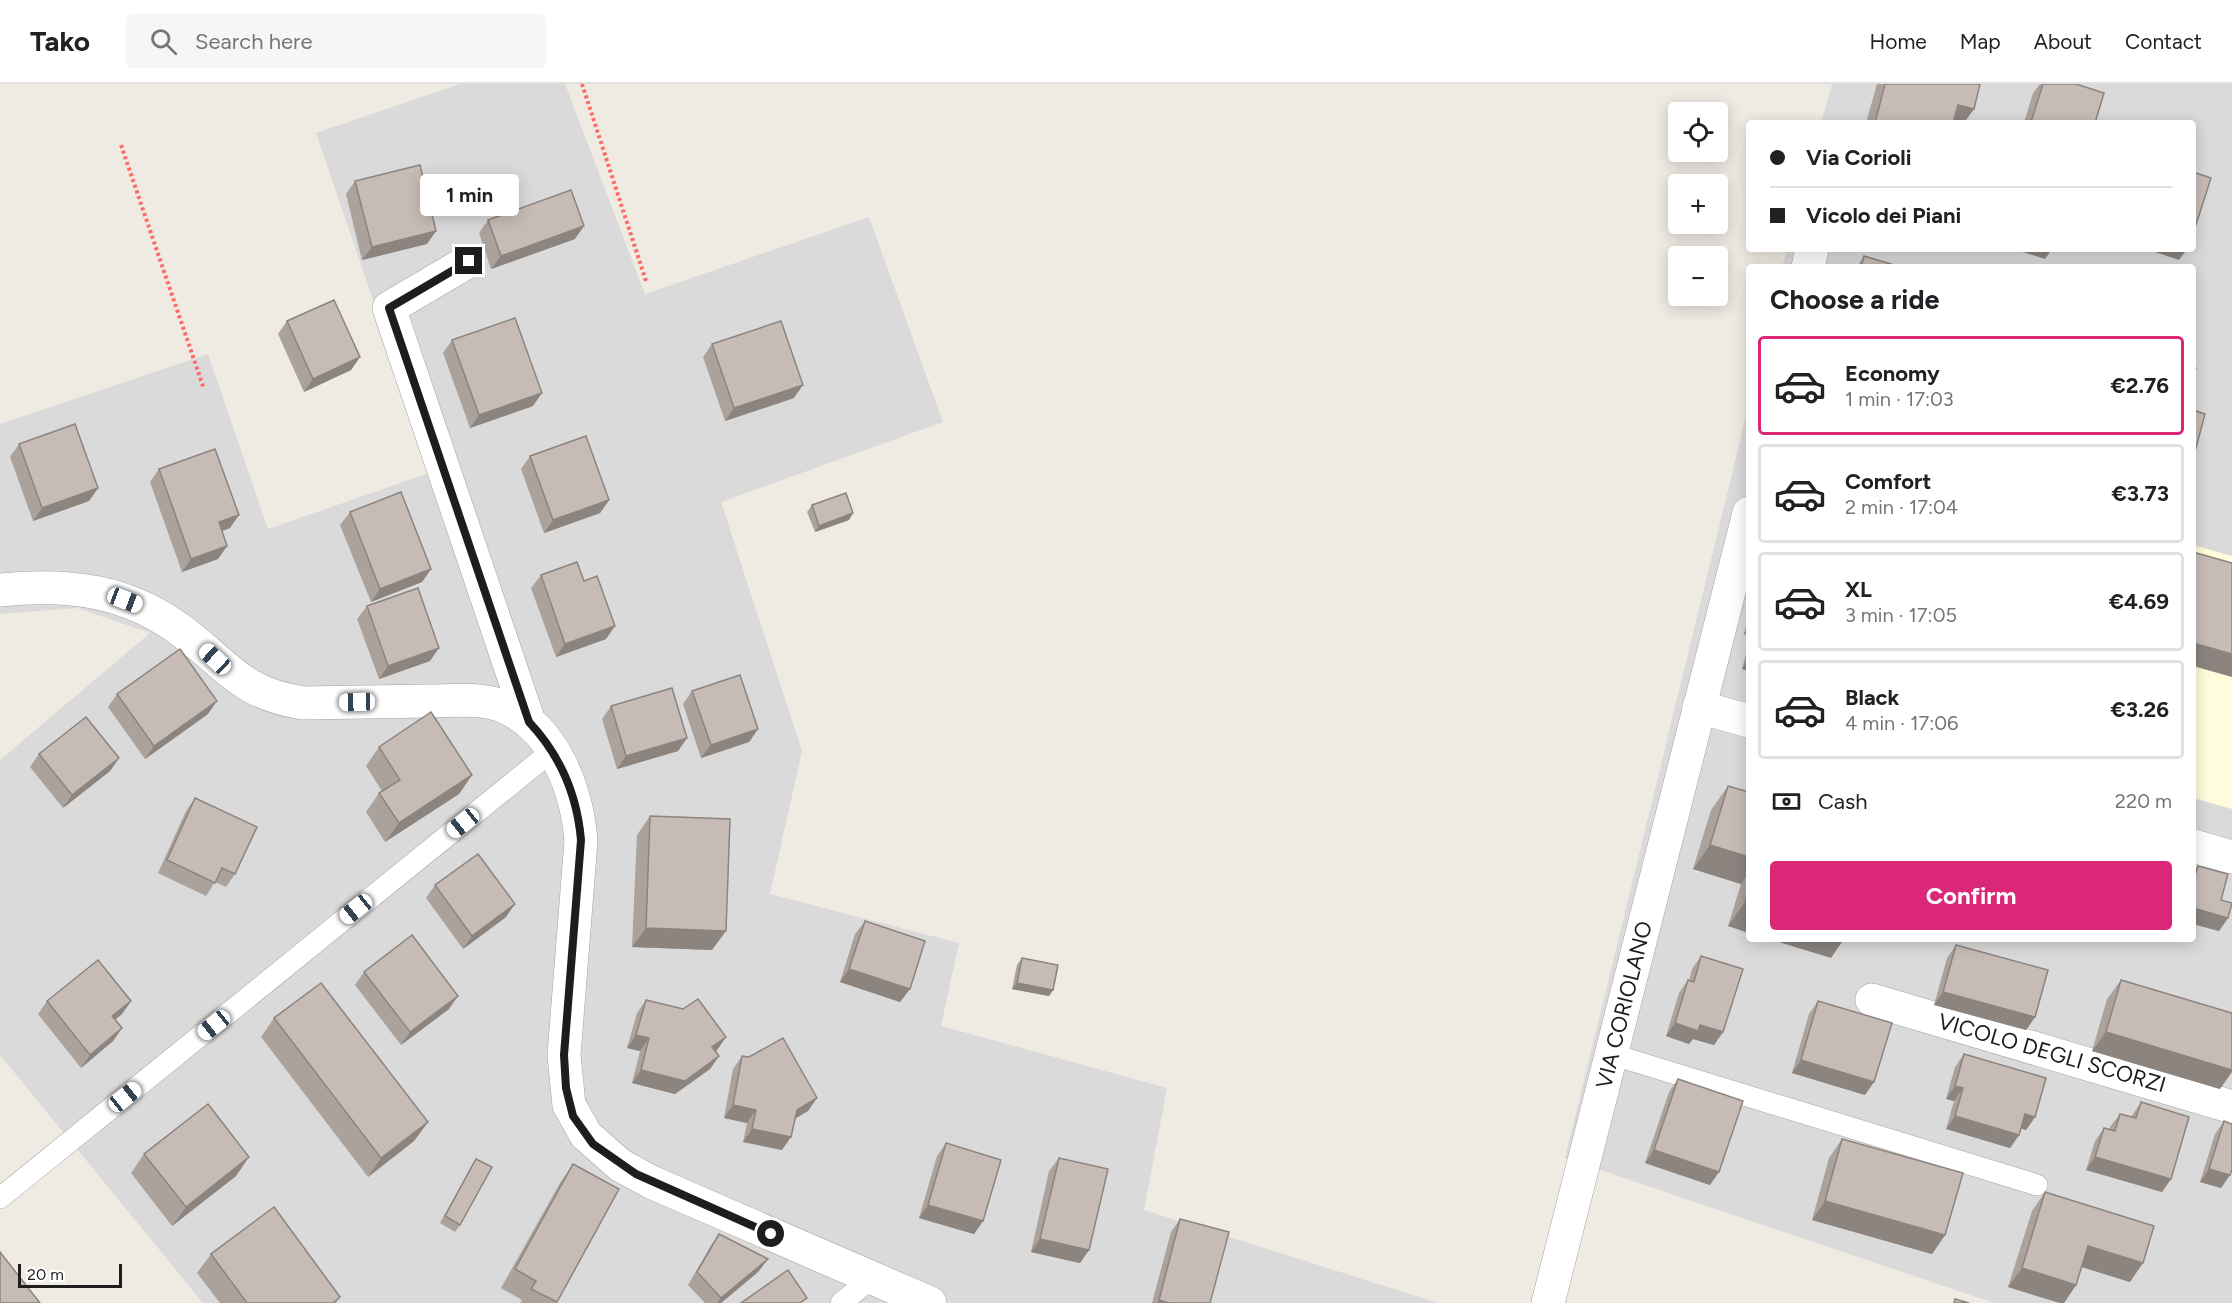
<!DOCTYPE html>
<meta charset="utf-8">
<style>
body{margin:0;font-family:Figtree,sans-serif;background:#f6f6f6;color:#202124;height:100vh;display:flex;flex-direction:column;font-size:22px;white-space:nowrap}
*{box-sizing:border-box;margin:0}
p{font-size:20px;color:#757577}
.icon{flex:none;width:33px;height:33px;fill:none;stroke:currentColor;stroke-width:2;stroke-linecap:round;stroke-linejoin:round}
.map{position:relative;flex:1;overflow:hidden}
.panel{position:absolute;left:1746px;top:180px;width:450px;height:678px;display:flex;flex-direction:column;background:#fff;border-radius:6px;box-shadow:0 3px 15px #0003}
.panel>*{flex:none}
.banner{position:absolute;left:1746px;top:36px;width:450px;height:132px;border-radius:6px;box-shadow:0 3px 15px #0003;display:grid;align-content:center;height:132px;padding:0 24px;background:#fff}
.controls{position:absolute;left:1668px;top:18px;display:grid;gap:12px}
.controls a{display:grid;place-items:center;width:60px;height:60px;border-radius:6px;background:#fff;box-shadow:0 3px 15px #0003;font-size:30px}
.scale{position:absolute;left:18px;bottom:15px;width:104px;box-sizing:border-box;padding-left:6px;border:3px solid #1d1d1d;border-top:0;font-size:16px;line-height:21px;white-space:nowrap;color:#1d1d1d;-webkit-text-stroke:4px #fff;paint-order:stroke}
.end{position:absolute;width:27px;height:27px;margin:-14px;border:8px solid #1d1d1d;background:#fff;box-shadow:0 0 0 3px #fff}
.from{border-radius:50%}
.bubble{position:absolute;height:42px;border-radius:6px;background:#fff;box-shadow:0 3px 15px #0003;font-size:20px;font-weight:700;line-height:42px;text-align:center}
.car{position:absolute;width:18px;height:36px;margin:-18px -9px;border-radius:8px;box-shadow:0 0 4px 2px #0007;background:linear-gradient(#fff 24%,#345 0 40%,#fff 0 76%,#345 0 86%,#fff 0)}
.banner b{display:flex;align-items:center;gap:21px;height:57px;font-size:22px}
.banner b+b{border-top:2px solid #e0e0e0}
.banner i{width:15px;height:15px;background:#202124}
ul{padding:0;list-style:none}
li{display:flex;align-items:center;gap:18px;height:99px;margin:0 12px 9px;padding:0 12px;border:3px solid #e0e0e0;border-radius:6px}
li div{flex:1}
li b{display:block;font-size:22px}
li em{font-style:normal;font-weight:700}
li.selected{border-color:#db2777}
li>.icon{width:54px;height:54px;stroke-width:1.5}
h2{padding:0 24px;font-size:27px;line-height:72px}
.pay{display:flex;align-items:center;gap:15px;height:66px;padding:0 24px;font-size:22px}
.pay p{margin-inline-start:auto}
.primary-button{display:flex;gap:12px;margin-top:auto;padding:12px 24px}
.primary-button a{flex:1;height:69px;border-radius:6px;background:#db2777;color:#fff;font-size:24px;font-weight:700;line-height:69px;text-align:center}
header{display:flex;align-items:center;gap:36px;box-sizing:border-box;height:84px;padding:0 30px;background:#fff;border-bottom:2px solid #e0e0e0}
header strong{font-size:28px}
nav{display:flex;gap:33px;margin-inline-start:auto;font-size:21px}
.search{width:420px;height:54px;background:#f6f6f6;display:flex;align-items:center;gap:15px;box-sizing:border-box;padding:0 21px;border-radius:6px;color:#757577;font-size:22px}
.map>svg:first-child{display:block}
</style>
<header>
<strong>Tako</strong>
<div class="search"><svg class="icon" aria-label="search" viewBox="0 0 24 24"><circle cx="10" cy="10" r="6"/><path d="M15 15l6 6"/></svg>Search here</div>
<nav><a>Home</a><a>Map</a><a>About</a><a>Contact</a></nav>
</header>
<div class="map">
<svg width="2232" height="1219" viewBox="0 0 2232 1219">
<rect width="100%" height="100%" fill="#efeae2"/>
<g fill="#dbdada">
<polygon points="460,0 565,0 645,210 869,133 943,338 721,418 802,667 770,810 959,859 941,942 1167,1004 1144,1126 1438,1219 203,1219 0,971 0,676 150,549 77,524 0,530 0,340 208,270 268,445 432,388 316,49"/>
<polygon points="1832,0 2232,0 2232,1219 1994,1219 1565,1074 1749,320 1749,855 2193,855 2193,183 1782,183 1787,165 2193,165 2193,39 1821,39"/>
</g>
<polygon fill="#fffddc" points="2193,461 2232,472 2232,725 2193,714"/>
<g fill="none" stroke-linecap="round" stroke-linejoin="round">
<g stroke="#a4a4a4" stroke-width="22">
<g id="lane">
<polyline points="1611,970 2037,1101"/>
<polyline points="0,1114 552,667"/>
<polyline points="841,1219 872,1194"/>
</g>
</g>
<g stroke="#a4a4a4" stroke-width="34">
<g id="street">
<polyline points="469,177 389,224 529,638"/>
<polyline points="1808,183 1812,165"/>
<path d="M0 506C70 499 130 506 187 551 230 585 244 610 303 619 345 618 386 618 428 617 452 617 482 613 505 623 555 645 577 707 581 757L564 971 569 1021 586 1051 620 1081 651 1098 930 1219"/>
<polyline points="1699,623 1749,637"/>
<polyline points="2193,762 2232,773"/>
<polyline points="1872,916 2232,1023"/>
<polyline points="1548,1219 1749,429"/>
</g>
</g>
<g stroke="#ff6964" stroke-width="4" stroke-dasharray="3 3" stroke-linecap="butt">
<polyline points="582,0 646,197"/>
<polyline points="121,61 204,305"/>
</g>
<use href="#lane" stroke="#fff" stroke-width="21"/>
<use href="#street" stroke="#fff" stroke-width="33"/>
</g>
<g fill="#aba29c">
<polygon points="1877,0 1980,0 1964,39 1866,39"/>
<polygon points="2040,0 2043,0 2095,39 2024,39 2033,9"/>
<polygon points="355,97 436,147 427,160 362,176 346,110"/>
<polygon points="488,136 575,155 491,185 479,149"/>
<polygon points="1864,172 1901,183 1857,183"/>
<polygon points="287,237 360,273 351,286 304,308 278,250"/>
<polygon points="452,256 533,322 470,344 443,269"/>
<polygon points="712,260 794,314 725,337 703,273"/>
<polygon points="19,360 98,404 89,417 33,437 10,373"/>
<polygon points="530,372 609,416 600,429 544,449 521,385"/>
<polygon points="159,385 230,444 222,447 227,462 218,475 182,488 150,398"/>
<polygon points="812,421 853,429 849,436 815,448 807,428"/>
<polygon points="350,428 431,485 422,498 371,518 340,441"/>
<polygon points="541,491 584,497 606,555 556,573 531,504"/>
<polygon points="367,522 430,577 379,595 357,535"/>
<polygon points="1749,530 1749,551 1744,550"/>
<polygon points="1749,558 1749,587 1742,585"/>
<polygon points="692,607 758,645 749,658 701,674 683,620"/>
<polygon points="117,610 208,630 145,675 108,623"/>
<polygon points="611,622 687,654 678,667 617,685 602,635"/>
<polygon points="379,663 472,691 459,710 385,758 366,728 379,709 382,707 366,682"/>
<polygon points="39,670 119,674 110,687 63,724 30,683"/>
<polygon points="1728,702 1749,708 1749,849 1728,842 1741,800 1693,785 1711,726"/>
<polygon points="195,714 235,790 226,803 215,798 206,812 158,789 186,727"/>
<polygon points="650,732 712,866 632,863 637,751"/>
<polygon points="2198,782 2221,816 2228,834 2219,847 2193,840 2193,789"/>
<polygon points="435,801 506,833 463,865 426,814"/>
<polygon points="865,837 910,905 900,918 840,898 855,850"/>
<polygon points="1956,861 2035,933 2026,946 1934,921 1947,874"/>
<polygon points="1701,872 1723,948 1714,961 1693,955 1689,960 1666,952 1679,909 1688,896 1689,897 1692,885"/>
<polygon points="1022,874 1053,906 1049,912 1012,905 1017,881"/>
<polygon points="364,888 449,925 401,961 355,901"/>
<polygon points="2121,896 2220,1005 2092,967 2107,915"/>
<polygon points="646,916 726,953 716,967 719,972 710,985 675,1010 632,999 640,967 627,964 637,929"/>
<polygon points="47,917 131,917 122,930 115,936 122,944 113,957 81,984 38,930"/>
<polygon points="1818,917 1865,1011 1792,989 1809,930"/>
<polygon points="274,934 428,1038 414,1057 368,1093 261,953"/>
<polygon points="1964,970 2035,1033 2026,1046 2021,1044 2019,1051 2010,1064 1946,1045 1954,1017 1946,1015 1955,983"/>
<polygon points="742,972 808,1027 795,1034 782,1066 743,1058 747,1039 724,1034 733,985"/>
<polygon points="1678,995 1710,1101 1645,1079 1669,1008"/>
<polygon points="2141,1018 2171,1095 2162,1108 2086,1086 2095,1057 2104,1044 2110,1045 2110,1043 2120,1030 2131,1033"/>
<polygon points="2224,1037 2232,1040 2232,1088 2231,1088 2221,1104 2200,1098 2215,1050"/>
<polygon points="1842,1055 1945,1151 1932,1170 1812,1136 1829,1074"/>
<polygon points="946,1059 983,1137 974,1150 919,1134 937,1072"/>
<polygon points="144,1070 236,1092 172,1142 131,1089"/>
<polygon points="1059,1074 1089,1166 1080,1179 1031,1168 1049,1087"/>
<polygon points="476,1075 460,1141 455,1148 440,1139 472,1081"/>
<polygon points="573,1080 619,1105 556,1219 520,1219 522,1216 501,1204 560,1099"/>
<polygon points="2045,1108 2130,1198 2082,1183 2076,1201 2064,1219 2060,1219 2008,1203 2032,1127"/>
<polygon points="1180,1135 1210,1219 1152,1219 1171,1148"/>
<polygon points="719,1150 768,1175 758,1188 721,1219 705,1219 688,1201 710,1163"/>
<polygon points="211,1170 340,1213 336,1219 220,1219 197,1189"/>
</g>
<g fill="#8b847f">
<polygon points="1958,21 1974,25 1964,39 1945,39"/>
<polygon points="584,142 575,155 491,185 501,172"/>
<polygon points="436,147 427,160 362,176 372,163"/>
<polygon points="2014,165 2052,165 2045,175"/>
<polygon points="2146,165 2187,165 2179,176"/>
<polygon points="360,273 351,286 304,308 313,295"/>
<polygon points="803,301 794,314 725,337 734,324"/>
<polygon points="542,309 533,322 470,344 479,331"/>
<polygon points="98,404 89,417 33,437 42,424"/>
<polygon points="609,416 600,429 544,449 553,436"/>
<polygon points="853,429 849,436 815,448 819,442"/>
<polygon points="239,431 230,444 210,451 219,438"/>
<polygon points="227,462 218,475 182,488 191,475"/>
<polygon points="431,485 422,498 371,518 380,505"/>
<polygon points="615,542 606,555 556,573 565,560"/>
<polygon points="1749,542 1749,551 1744,550"/>
<polygon points="2193,559 2232,570 2232,593 2193,582"/>
<polygon points="439,564 430,577 379,595 388,582"/>
<polygon points="1749,575 1749,587 1742,585"/>
<polygon points="217,617 208,630 145,675 154,662"/>
<polygon points="758,645 749,658 701,674 711,661"/>
<polygon points="687,654 678,667 617,685 626,672"/>
<polygon points="119,674 110,687 63,724 72,711"/>
<polygon points="472,691 459,710 385,758 399,739"/>
<polygon points="1710,761 1749,773 1749,788 1741,800 1693,785"/>
<polygon points="1745,818 1749,819 1749,849 1728,842"/>
<polygon points="515,820 506,833 463,865 472,852"/>
<polygon points="2193,824 2228,834 2219,847 2193,840"/>
<polygon points="646,844 726,847 712,866 632,863"/>
<polygon points="1769,855 1844,855 1831,874"/>
<polygon points="849,885 910,905 900,918 840,898"/>
<polygon points="1017,899 1053,906 1049,912 1012,905"/>
<polygon points="1943,908 2035,933 2026,946 1934,921"/>
<polygon points="458,912 449,925 401,961 410,948"/>
<polygon points="131,917 122,930 103,945 112,932"/>
<polygon points="1675,939 1700,941 1723,948 1714,961 1693,955 1689,960 1666,952"/>
<polygon points="122,944 113,957 81,984 90,971"/>
<polygon points="2106,948 2232,986 2232,988 2220,1005 2092,967"/>
<polygon points="636,951 649,954 640,967 627,964"/>
<polygon points="726,953 717,966 703,976 712,963"/>
<polygon points="719,972 710,985 675,1010 632,999 641,986"/>
<polygon points="1801,976 1874,998 1865,1011 1792,989"/>
<polygon points="1955,1002 1963,1004 1954,1017 1946,1015"/>
<polygon points="817,1014 808,1027 788,1039 797,1026"/>
<polygon points="733,1021 756,1026 747,1039 724,1034"/>
<polygon points="2025,1030 2035,1033 2026,1046 2016,1043"/>
<polygon points="1955,1032 2019,1051 2010,1064 1946,1045"/>
<polygon points="428,1038 414,1057 368,1093 381,1074"/>
<polygon points="752,1045 791,1053 782,1066 743,1058"/>
<polygon points="1654,1066 1719,1088 1710,1101 1645,1079"/>
<polygon points="249,1073 236,1092 172,1142 186,1123"/>
<polygon points="2095,1073 2171,1095 2162,1108 2086,1086"/>
<polygon points="2209,1085 2230,1091 2221,1104 2200,1098"/>
<polygon points="1825,1117 1945,1151 1932,1170 1812,1136"/>
<polygon points="928,1121 983,1137 974,1150 919,1134"/>
<polygon points="1040,1155 1089,1166 1080,1179 1031,1168"/>
<polygon points="2088,1162 2143,1179 2130,1198 2075,1181"/>
<polygon points="768,1175 758,1188 721,1219 717,1219 721,1214"/>
<polygon points="2022,1184 2076,1201 2064,1219 2060,1219 2008,1203"/>
<polygon points="1159,1216 1169,1219 1157,1219"/>
</g>
<g fill="#c7bcb5" stroke="#8b847f" stroke-width="1.5">
<polygon points="1885,0 1980,0 1974,25 1958,21 1953,39 1875,39"/>
<polygon points="2043,0 2076,0 2104,9 2095,39 2031,38"/>
<polygon points="420,81 436,147 372,163 355,97"/>
<polygon points="2193,88 2211,94 2193,150"/>
<polygon points="571,106 584,142 501,172 488,136"/>
<polygon points="1864,172 1901,183 1861,183"/>
<polygon points="334,216 360,273 313,295 287,237"/>
<polygon points="515,234 542,309 479,331 452,256"/>
<polygon points="781,237 803,301 734,324 712,260"/>
<polygon points="2193,283 2196,284 2193,294"/>
<polygon points="2193,326 2205,330 2193,375"/>
<polygon points="75,340 98,404 42,424 19,360"/>
<polygon points="586,352 609,416 553,436 530,372"/>
<polygon points="215,365 239,431 219,438 227,462 191,475 159,385"/>
<polygon points="401,408 431,485 380,505 350,428"/>
<polygon points="846,409 853,429 819,442 812,421"/>
<polygon points="2193,468 2232,479 2232,570 2193,559"/>
<polygon points="577,478 584,497 597,492 615,542 565,560 541,491"/>
<polygon points="418,504 439,564 388,582 367,522"/>
<polygon points="180,565 217,617 154,662 117,610"/>
<polygon points="740,591 758,645 711,661 692,607"/>
<polygon points="672,604 687,654 626,672 611,622"/>
<polygon points="431,628 472,691 399,739 379,709 400,696 379,663"/>
<polygon points="86,633 119,674 72,711 39,670"/>
<polygon points="1728,702 1749,708 1749,773 1710,761"/>
<polygon points="195,714 257,743 235,790 222,784 215,799 167,776"/>
<polygon points="650,732 730,735 726,847 646,844"/>
<polygon points="478,770 515,820 472,852 435,801"/>
<polygon points="2198,782 2228,790 2221,816 2232,819 2228,834 2193,824 2193,798"/>
<polygon points="1749,804 1749,819 1745,818"/>
<polygon points="865,837 925,857 910,905 849,885"/>
<polygon points="412,851 458,912 410,948 364,888"/>
<polygon points="1956,861 2048,886 2035,933 1943,908"/>
<polygon points="1701,872 1743,885 1723,948 1700,941 1698,947 1675,939 1688,896 1694,898"/>
<polygon points="1022,874 1058,881 1053,906 1017,899"/>
<polygon points="98,876 131,917 112,932 122,944 90,971 47,917"/>
<polygon points="2121,896 2232,929 2232,986 2106,948"/>
<polygon points="321,899 428,1038 381,1074 274,934"/>
<polygon points="698,915 726,953 712,963 719,972 685,997 641,986 649,954 636,951 646,916 683,925"/>
<polygon points="1818,917 1892,939 1874,998 1801,976"/>
<polygon points="783,954 817,1014 797,1026 791,1053 752,1045 756,1026 733,1021 742,972 749,973"/>
<polygon points="1964,970 2046,994 2035,1033 2025,1030 2019,1051 1955,1032 1963,1004 1955,1002"/>
<polygon points="1678,995 1743,1017 1719,1088 1654,1066"/>
<polygon points="2141,1018 2189,1033 2171,1095 2095,1073 2104,1044 2115,1047 2120,1030 2136,1034"/>
<polygon points="208,1020 249,1073 186,1123 144,1070"/>
<polygon points="2224,1037 2232,1040 2232,1085 2230,1091 2209,1085"/>
<polygon points="1842,1055 1963,1089 1945,1151 1825,1117"/>
<polygon points="946,1059 1001,1076 983,1137 928,1121"/>
<polygon points="1059,1074 1108,1085 1089,1166 1040,1155"/>
<polygon points="476,1075 492,1083 460,1141 445,1132"/>
<polygon points="573,1080 619,1105 557,1218 531,1205 536,1197 515,1185"/>
<polygon points="2045,1108 2154,1142 2143,1179 2088,1162 2076,1201 2022,1184"/>
<polygon points="274,1123 340,1213 333,1219 247,1219 211,1170"/>
<polygon points="1180,1135 1229,1148 1210,1219 1169,1219 1159,1216"/>
<polygon points="719,1150 768,1175 721,1214 697,1188"/>
<polygon points="0,1168 40,1219 0,1219"/>
<polygon points="788,1186 807,1214 800,1219 741,1219"/>
<polygon points="1955,1215 1969,1219 1954,1219"/>
</g>
<g fill="none" stroke-linecap="round" stroke-linejoin="round">
<path stroke="#1d1d1d" stroke-width="8" d="M469 177 389 224 529 638C561 672 577 710 581 756L564 971 566 1004 573 1032 593 1060 636 1090 771 1150"/>
</g>
<g text-anchor="middle" dominant-baseline="central" stroke-width="4.5" stroke-linejoin="round" paint-order="stroke">
<g font-size="22" fill="#1d1d1d" stroke="#fff">
<text transform="translate(1624 921) rotate(-76)">VIA CORIOLANO</text>
<text transform="translate(2052 969) rotate(16)">VICOLO DEGLI SCORZI</text>
</g>
</g>
</svg>
<div class="controls">
<a><svg class="icon" aria-label="locate" viewBox="0 0 24 24"><circle cx="12" cy="12" r="6"/><path d="M12 2v4M12 18v4M2 12h4M18 12h4"/></svg></a>
<a>+</a>
<a>−</a>
</div>
<div class="scale">20 m</div>
<i class="end from" style="left:771px;top:1150px"></i>
<i class="end" style="left:469px;top:177px"></i>
<div class="bubble" style="left:420px;top:90px;width:99px">1 min</div>
<i class="car" style="left:125px;top:516px;rotate:111deg"></i>
<i class="car" style="left:215px;top:575px;rotate:313deg"></i>
<i class="car" style="left:357px;top:618px;rotate:269deg"></i>
<i class="car" style="left:463px;top:739px;rotate:231deg"></i>
<i class="car" style="left:356px;top:825px;rotate:231deg"></i>
<i class="car" style="left:214px;top:941px;rotate:231deg"></i>
<i class="car" style="left:125px;top:1013px;rotate:51deg"></i>
<div class="banner">
<b><i class="from"></i>Via Corioli</b>
<b><i></i>Vicolo dei Piani</b>
</div>
<section class="panel">
<h2>Choose a ride</h2>
<ul>
<li class="selected"><svg class="icon" aria-label="car" viewBox="0 0 24 24"><path d="M5 17H2v-5l4-1 3-4h7l3 4 3 1v5h-3M9 17h6M6 11h13"/><circle cx="7" cy="17" r="2"/><circle cx="17" cy="17" r="2"/></svg><div><b>Economy</b><p>1 min · 17:03</p></div><em>€2.76</em></li>
<li><svg class="icon" aria-label="car" viewBox="0 0 24 24"><path d="M5 17H2v-5l4-1 3-4h7l3 4 3 1v5h-3M9 17h6M6 11h13"/><circle cx="7" cy="17" r="2"/><circle cx="17" cy="17" r="2"/></svg><div><b>Comfort</b><p>2 min · 17:04</p></div><em>€3.73</em></li>
<li><svg class="icon" aria-label="car" viewBox="0 0 24 24"><path d="M5 17H2v-5l4-1 3-4h7l3 4 3 1v5h-3M9 17h6M6 11h13"/><circle cx="7" cy="17" r="2"/><circle cx="17" cy="17" r="2"/></svg><div><b>XL</b><p>3 min · 17:05</p></div><em>€4.69</em></li>
<li><svg class="icon" aria-label="car" viewBox="0 0 24 24"><path d="M5 17H2v-5l4-1 3-4h7l3 4 3 1v5h-3M9 17h6M6 11h13"/><circle cx="7" cy="17" r="2"/><circle cx="17" cy="17" r="2"/></svg><div><b>Black</b><p>4 min · 17:06</p></div><em>€3.26</em></li>
</ul>
<div class="pay"><svg class="icon" aria-label="cash" viewBox="0 0 24 24"><path d="M3 7h18v10H3z"/><circle cx="12" cy="12" r="2"/></svg>Cash<p>220 m</p></div>
<div class="primary-button"><a>Confirm</a></div>
</section>
</div>
